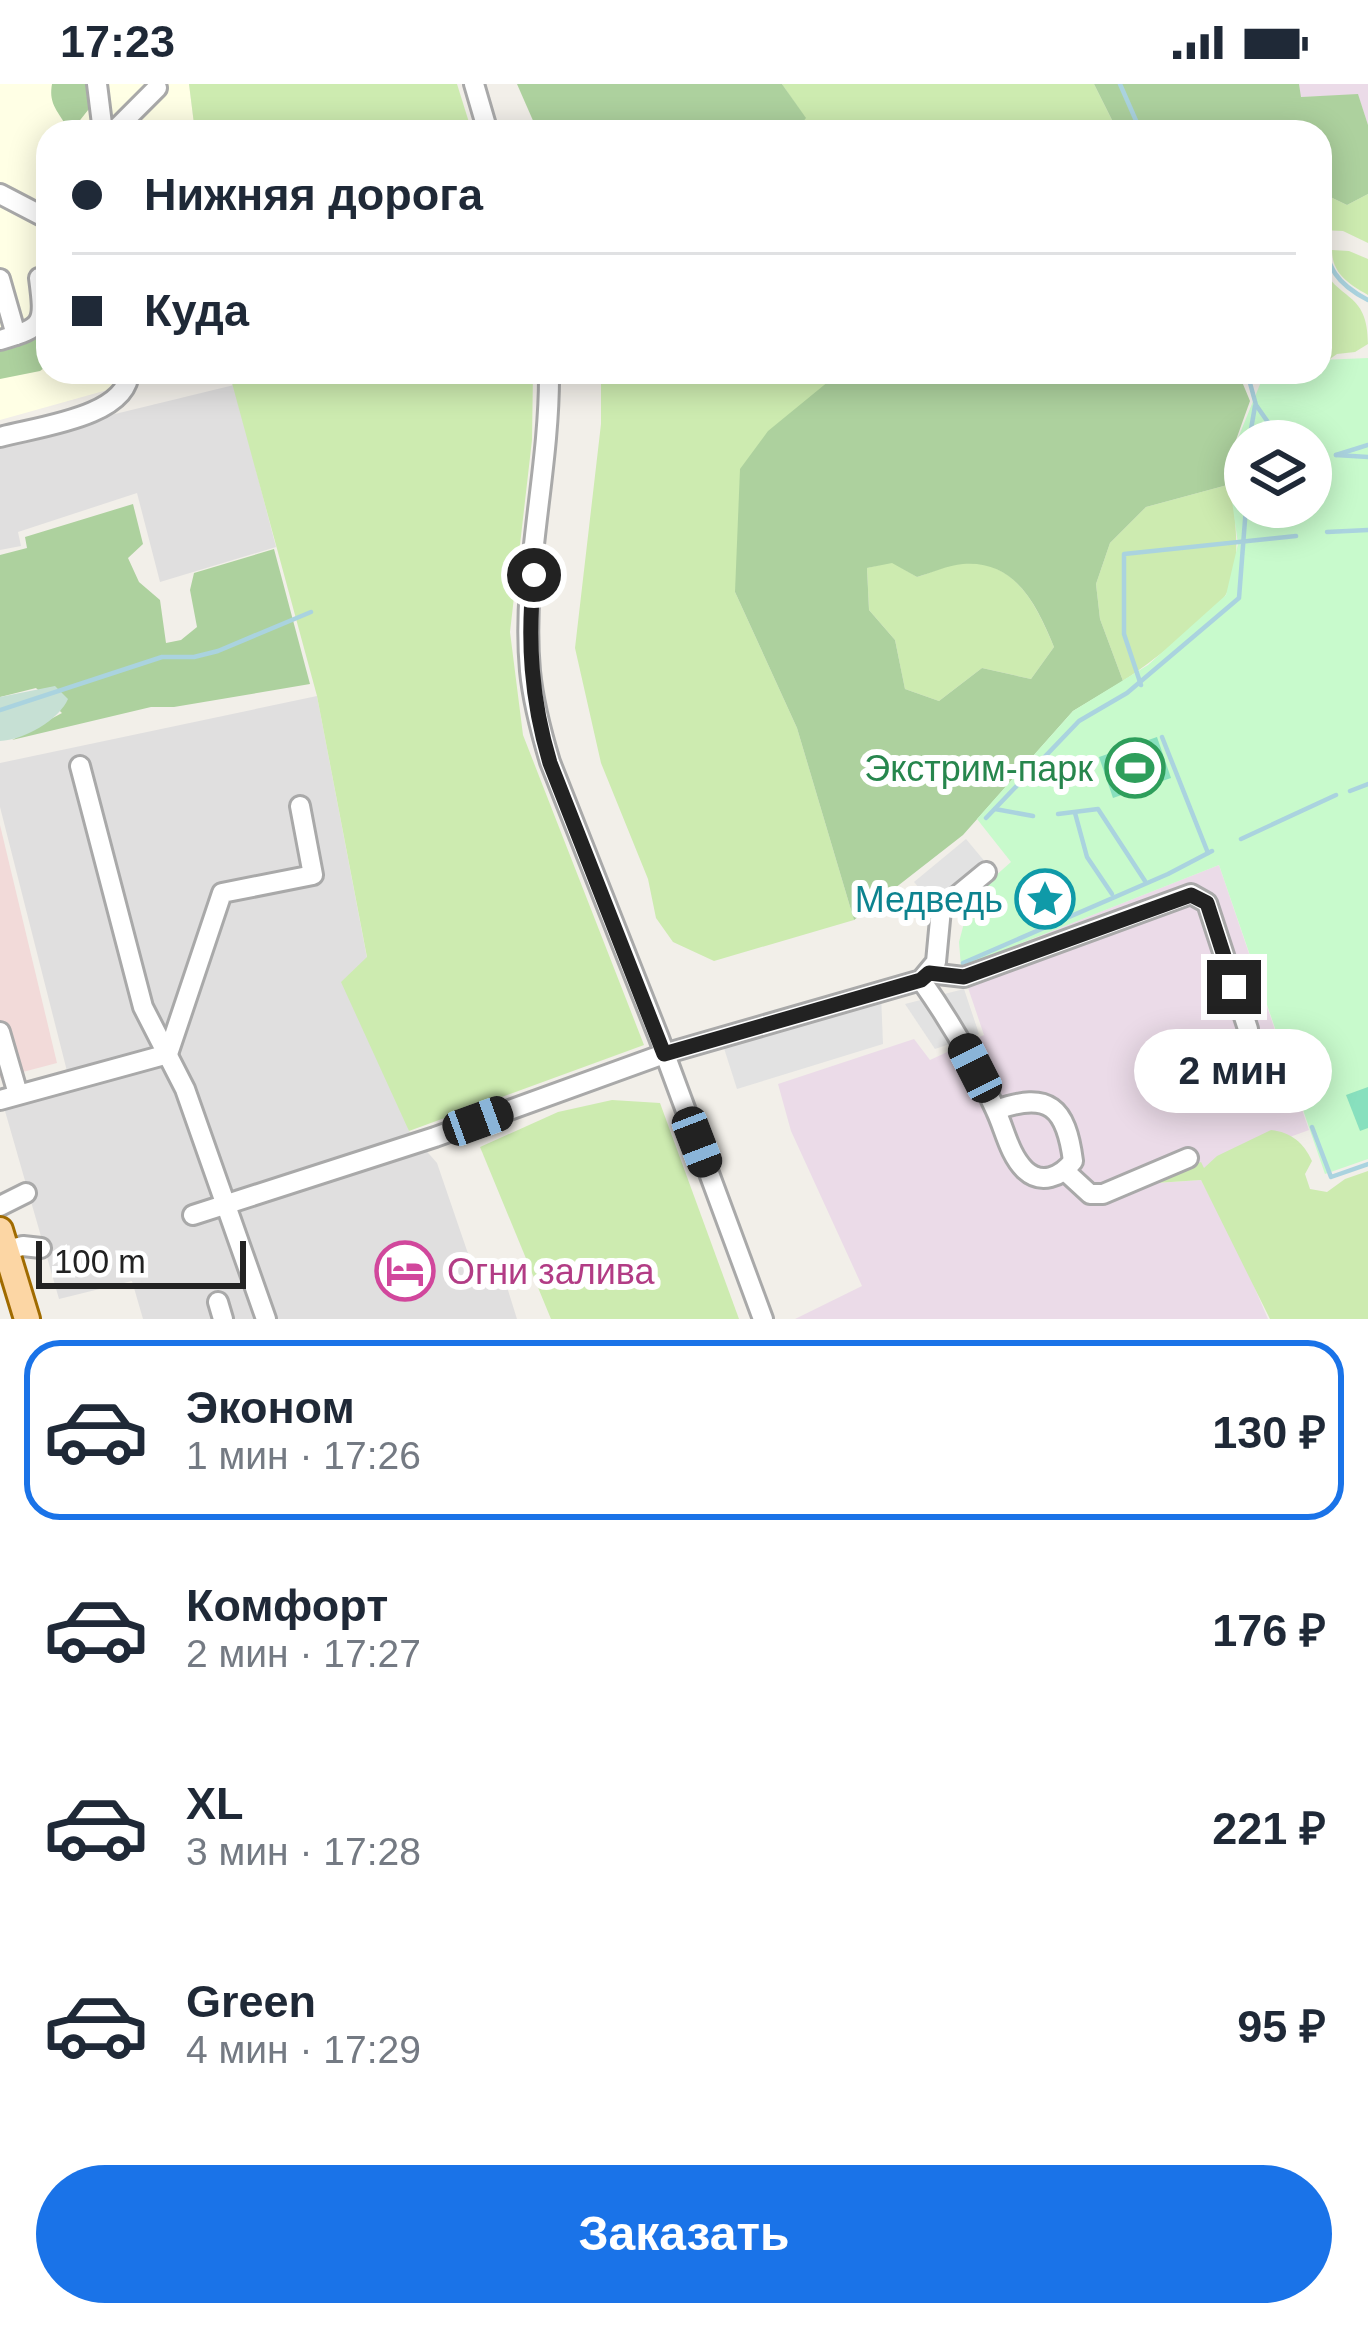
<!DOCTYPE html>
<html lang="ru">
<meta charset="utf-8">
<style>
body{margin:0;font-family:Arial,sans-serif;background:#f2f2f3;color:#1f2937;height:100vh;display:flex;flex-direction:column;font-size:45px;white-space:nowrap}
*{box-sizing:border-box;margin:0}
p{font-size:39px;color:#747a83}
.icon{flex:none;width:66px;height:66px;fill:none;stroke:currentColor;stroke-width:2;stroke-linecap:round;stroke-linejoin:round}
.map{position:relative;height:1235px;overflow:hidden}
.side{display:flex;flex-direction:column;background:#fff;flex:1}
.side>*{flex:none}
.top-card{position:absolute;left:36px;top:36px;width:1296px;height:264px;border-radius:36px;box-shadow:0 6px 30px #0003;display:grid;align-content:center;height:264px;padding:0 36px;background:#fff}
.controls{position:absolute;left:1224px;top:336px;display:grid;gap:24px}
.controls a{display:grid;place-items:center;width:108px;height:108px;border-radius:50%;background:#fff;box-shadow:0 6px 30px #0003;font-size:60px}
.scale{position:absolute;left:36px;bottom:30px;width:210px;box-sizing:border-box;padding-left:12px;border:6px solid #222;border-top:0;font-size:33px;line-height:42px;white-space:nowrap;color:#222;-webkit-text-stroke:9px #fff;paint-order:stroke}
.end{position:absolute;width:54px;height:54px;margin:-27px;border:15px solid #222;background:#fff;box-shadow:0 0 0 6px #fff}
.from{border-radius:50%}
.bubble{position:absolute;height:84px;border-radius:42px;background:#fff;box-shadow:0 6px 30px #0003;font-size:39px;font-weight:800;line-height:84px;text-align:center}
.car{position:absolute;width:36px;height:72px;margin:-36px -18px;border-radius:15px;box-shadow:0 0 9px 3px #0007;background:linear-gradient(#222 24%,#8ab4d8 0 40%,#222 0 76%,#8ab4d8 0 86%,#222 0)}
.top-card b{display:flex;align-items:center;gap:42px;height:114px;font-size:45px}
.top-card b+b{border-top:3px solid #e0e1e3}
.top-card i{width:30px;height:30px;background:#1f2937}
ul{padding:21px 0 0;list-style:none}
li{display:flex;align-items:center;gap:36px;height:180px;margin:0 24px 18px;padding:0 12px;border:6px solid transparent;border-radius:36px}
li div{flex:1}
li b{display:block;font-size:45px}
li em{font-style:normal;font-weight:800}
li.current{border-color:#1a73e8}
li>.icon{width:108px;height:108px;stroke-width:1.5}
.cta{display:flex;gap:24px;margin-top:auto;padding:24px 36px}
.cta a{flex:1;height:138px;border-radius:72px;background:#1a73e8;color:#fff;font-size:48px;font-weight:800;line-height:138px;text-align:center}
.status{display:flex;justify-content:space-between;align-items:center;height:84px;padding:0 60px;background:#fff;direction:ltr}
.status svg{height:33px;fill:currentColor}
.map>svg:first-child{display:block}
</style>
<div class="status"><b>17:23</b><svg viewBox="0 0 49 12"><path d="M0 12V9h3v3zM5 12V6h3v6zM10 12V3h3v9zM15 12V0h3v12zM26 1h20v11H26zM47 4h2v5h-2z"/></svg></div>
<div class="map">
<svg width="1368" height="1235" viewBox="0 0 1368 1235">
<rect width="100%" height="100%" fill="#f2efe9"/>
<g fill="#e0dfdf">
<polygon points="234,301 276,463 160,498 137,409 18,448 21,462 0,466 0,358"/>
<polygon points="317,612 367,874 409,1047 437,1079 475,1190 502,1187 517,1235 143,1235 132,1197 59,1215 3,1020 70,999 0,723 0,679"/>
</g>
<polygon fill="#f2dad9" points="0,741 57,979 0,994"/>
<g fill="#ebdbe8">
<polygon points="1299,0 1368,0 1368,41 1358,11 1300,13"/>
<polygon points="1219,781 1309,1046 1203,1085 1201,1079 1157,1099 1201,1096 1241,1172 1268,1235 795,1235 862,1202 791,1047 778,1000 914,955 930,976 984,951 961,883"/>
</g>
<polygon fill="#ffffe5" points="0,0 189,0 195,48 48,48 48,288 210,290 118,303 0,336"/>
<g fill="#cdebb0">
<polygon points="189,0 457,0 472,48 195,48"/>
<polygon points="782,0 1094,0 1118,48 795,48 805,34"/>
<polygon points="1320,108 1347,121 1368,110 1368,159 1343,147 1320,146"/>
<path d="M1332 166 1349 167 1368 175V211C1349 200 1332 190 1332 166Z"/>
<path d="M1320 178C1337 219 1368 205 1368 260L1355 268 1337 270 1320 282Z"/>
<polygon points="229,288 533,288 532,356 510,548 523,651 644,961 409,1047 341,898 367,873 317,612"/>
<polygon points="601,288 840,288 735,508 797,644 854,836 714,877 673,858 656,834 648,795 601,679 575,564 601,340"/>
<path d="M1231 400C1234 431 1244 483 1225 512 1212 532 1145 583 1123 597L1100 535 1096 500 1110 459 1146 423Z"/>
<path d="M892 478 917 493C931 489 948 480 963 479 1016 476 1037 522 1054 563L1031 595 982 584 939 617 905 605 895 556 869 526 867 484Z"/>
<polygon points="612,1016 660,1019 739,1235 551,1235 480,1063 558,1028"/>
<path d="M1271 1046C1291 1048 1304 1059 1312 1077L1305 1090 1310 1105 1327 1108 1345 1095 1368 1087V1235H1270L1201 1096 1156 1099 1155 1095 1201 1078 1204 1084 1217 1072Z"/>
</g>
<g fill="#add19e" fill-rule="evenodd">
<path d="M52 0H89L92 21 77 40 64 38C55 24 49 17 52 0Z"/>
<polygon points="517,0 782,0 806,34 795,48 538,48"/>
<polygon points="1094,0 1299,0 1301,13 1358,10 1368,41 1368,110 1347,121 1320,108 1320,48 1118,48"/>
<polygon points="48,240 48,281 40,287 0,295 0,265 20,258"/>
<path d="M840 288H1238L1250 317 1227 381 1231 400 1146 423 1110 459 1096 500 1100 535 1123 597 1073 627 963 751 854 836 797 644 735 508 740 385 768 347ZM892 479 917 493C931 489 948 481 963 480 1016 476 1037 522 1054 563L1031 595 982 584 939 617 905 605 895 556 869 526 867 484Z"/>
<polygon points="133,420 143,460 128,474 139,498 160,516 166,559 181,556 197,543 190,506 194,489 274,465 310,600 174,623 151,623 12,656 62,629 36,604 0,613 0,471 27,464 25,453"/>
</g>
<path fill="#c6e0d4" d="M55 602 68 615C59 636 24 656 0 657V613Z"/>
<path fill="#c8facc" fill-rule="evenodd" d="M1368 274V1075L1325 1090 1219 781 961 883 959 858 964 839 996 814 985 801 1011 778 977 735 1073 627 1148 581 1226 511 1238 460 1227 381 1265 288H1320V276ZM1245 357H1311V423H1245Z"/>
<g fill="#88e0be">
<polygon points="1157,653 1171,694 1113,714 1099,673"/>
<polygon points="1368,1003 1368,1044 1360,1047 1346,1011"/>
</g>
<g fill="#e2e2e2">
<polygon points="966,755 996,791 945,834 914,798"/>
<polygon points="964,905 979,950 935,965 905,920"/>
<polygon points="881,910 883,960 737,1005 722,958"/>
</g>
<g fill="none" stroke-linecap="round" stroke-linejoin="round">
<g stroke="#aad3df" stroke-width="4.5">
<polyline points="1120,0 1141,48"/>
<path d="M1320 151C1330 185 1335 199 1368 216"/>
<polyline points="1247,288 1256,321 1281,357"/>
<polyline points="1249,357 1255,322"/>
<polyline points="1336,371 1368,361"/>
<polyline points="1336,371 1368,373"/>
<polyline points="1327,448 1368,446"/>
<polyline points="1141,601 1124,550 1124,470 1296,452"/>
<polyline points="0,626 162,573 194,573 218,567 311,528"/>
<polyline points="1162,653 1208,769"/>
<polyline points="1350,707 1368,700"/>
<polyline points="995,725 1033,732"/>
<polyline points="1075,729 1087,773 1112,810"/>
<polyline points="1058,730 1098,725 1145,797"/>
<polyline points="986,734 1079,637 1127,609 1239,514 1246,423"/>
<polyline points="1241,755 1336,711"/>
<polyline points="963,879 1168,790 1212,767"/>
<polyline points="1312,1043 1331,1093 1368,1080"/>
</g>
<g stroke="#a9a9a9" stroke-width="24">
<g id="minor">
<polyline points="97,0 103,48"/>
<polyline points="474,0 488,48"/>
<polyline points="113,48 157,4"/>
<polyline points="0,110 48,135"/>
<polyline points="0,195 16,251"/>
<path d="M0 256C45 243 45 240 39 194"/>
<path d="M549 288C550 387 521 490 530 587 533 618 541 648 550 678L659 954 763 1235"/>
<path d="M0 353C36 343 128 333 129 288"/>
<polyline points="80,682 143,923 185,1005 266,1235"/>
<polyline points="929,889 964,893 1191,810 1207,819 1248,945"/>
<path d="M921 896C950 937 976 981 996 1027 1005 1046 1009 1070 1025 1086 1041 1101 1061 1093 1073 1077 1066 1023 1049 1007 996 1026"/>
<polyline points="0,948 18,1010"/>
<polyline points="168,970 222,809 313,791 300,722"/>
<polyline points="0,1016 168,970"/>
<polyline points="1065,1087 1090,1110 1103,1110 1188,1074"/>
<polyline points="0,1122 26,1109"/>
<polyline points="193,1131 435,1053 664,970 921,896 936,878 941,825 986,788"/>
<polyline points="6,1166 23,1162 41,1164"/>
<polyline points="218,1218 223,1235"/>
</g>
</g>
<g stroke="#a06b00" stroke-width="30">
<polyline id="major" points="0,1146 27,1235"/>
</g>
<use href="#minor" stroke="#fff" stroke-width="18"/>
<use href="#major" stroke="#fcd6a4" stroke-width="24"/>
</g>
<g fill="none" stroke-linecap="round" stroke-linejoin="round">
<path stroke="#222" stroke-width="15" d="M534 491C527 556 531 615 550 679L664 970 921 896 929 889 964 893 1191 811 1207 819 1234 903"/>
</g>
<defs>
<g id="stadium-ring" transform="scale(3)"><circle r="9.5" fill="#fff" stroke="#2e9e5b" stroke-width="1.5"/><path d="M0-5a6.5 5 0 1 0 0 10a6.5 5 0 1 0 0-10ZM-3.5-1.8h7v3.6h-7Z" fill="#2e9e5b"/></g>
<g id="sight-ring" transform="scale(3)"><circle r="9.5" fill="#fff" stroke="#0f9aa8" stroke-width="1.5"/><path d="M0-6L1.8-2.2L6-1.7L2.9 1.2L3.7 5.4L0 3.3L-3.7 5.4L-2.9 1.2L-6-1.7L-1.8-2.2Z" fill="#0f9aa8"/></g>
<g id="hotel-ring" transform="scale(3)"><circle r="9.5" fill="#fff" stroke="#d1479c" stroke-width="1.5"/><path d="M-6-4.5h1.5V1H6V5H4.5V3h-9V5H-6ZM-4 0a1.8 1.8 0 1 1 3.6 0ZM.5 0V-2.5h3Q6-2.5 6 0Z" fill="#d1479c"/></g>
</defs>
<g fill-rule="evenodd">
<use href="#stadium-ring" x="1135" y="684"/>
<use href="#sight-ring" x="1045" y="815"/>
<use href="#hotel-ring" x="405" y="1187"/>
</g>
<g text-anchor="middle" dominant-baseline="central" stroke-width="12" stroke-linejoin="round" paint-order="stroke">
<g font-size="36" fill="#27864d" stroke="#fff" text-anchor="end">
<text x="1093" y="684">Экстрим-парк</text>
</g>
<g font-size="36" fill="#0d838f" stroke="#fff" text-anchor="end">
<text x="1003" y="815">Медведь</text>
</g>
<g font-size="36" fill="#b23c85" stroke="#fff" text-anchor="start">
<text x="447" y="1187">Огни залива</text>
</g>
</g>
</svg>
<div class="controls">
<a><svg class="icon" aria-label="layers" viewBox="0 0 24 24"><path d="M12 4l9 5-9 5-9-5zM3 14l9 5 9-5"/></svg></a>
</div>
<div class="scale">100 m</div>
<i class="end from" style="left:534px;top:491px"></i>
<i class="end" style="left:1234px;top:903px"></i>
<div class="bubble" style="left:1134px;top:945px;width:198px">2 мин</div>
<i class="car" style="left:975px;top:984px;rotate:333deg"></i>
<i class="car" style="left:478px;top:1037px;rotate:70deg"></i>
<i class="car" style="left:697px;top:1058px;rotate:159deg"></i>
<div class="top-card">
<b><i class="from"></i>Нижняя дорога</b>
<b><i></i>Куда</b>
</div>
</div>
<section class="side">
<ul>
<li class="current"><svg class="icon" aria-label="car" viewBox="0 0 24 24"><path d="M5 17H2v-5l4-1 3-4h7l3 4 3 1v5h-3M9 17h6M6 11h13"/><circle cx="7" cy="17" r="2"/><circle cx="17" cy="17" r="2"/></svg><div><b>Эконом</b><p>1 мин · 17:26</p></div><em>130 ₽</em></li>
<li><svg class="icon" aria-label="car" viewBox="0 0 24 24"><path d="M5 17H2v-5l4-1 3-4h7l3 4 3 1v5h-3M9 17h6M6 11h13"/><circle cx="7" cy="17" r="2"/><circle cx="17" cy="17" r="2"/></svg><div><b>Комфорт</b><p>2 мин · 17:27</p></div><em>176 ₽</em></li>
<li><svg class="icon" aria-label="car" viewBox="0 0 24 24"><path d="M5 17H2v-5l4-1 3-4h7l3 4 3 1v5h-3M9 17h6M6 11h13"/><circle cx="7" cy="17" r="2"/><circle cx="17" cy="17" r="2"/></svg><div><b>XL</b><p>3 мин · 17:28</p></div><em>221 ₽</em></li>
<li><svg class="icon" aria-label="car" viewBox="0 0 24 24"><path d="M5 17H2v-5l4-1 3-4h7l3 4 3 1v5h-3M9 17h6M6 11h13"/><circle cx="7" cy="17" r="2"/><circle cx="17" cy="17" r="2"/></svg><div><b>Green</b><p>4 мин · 17:29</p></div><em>95 ₽</em></li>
</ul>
<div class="cta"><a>Заказать</a></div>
</section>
